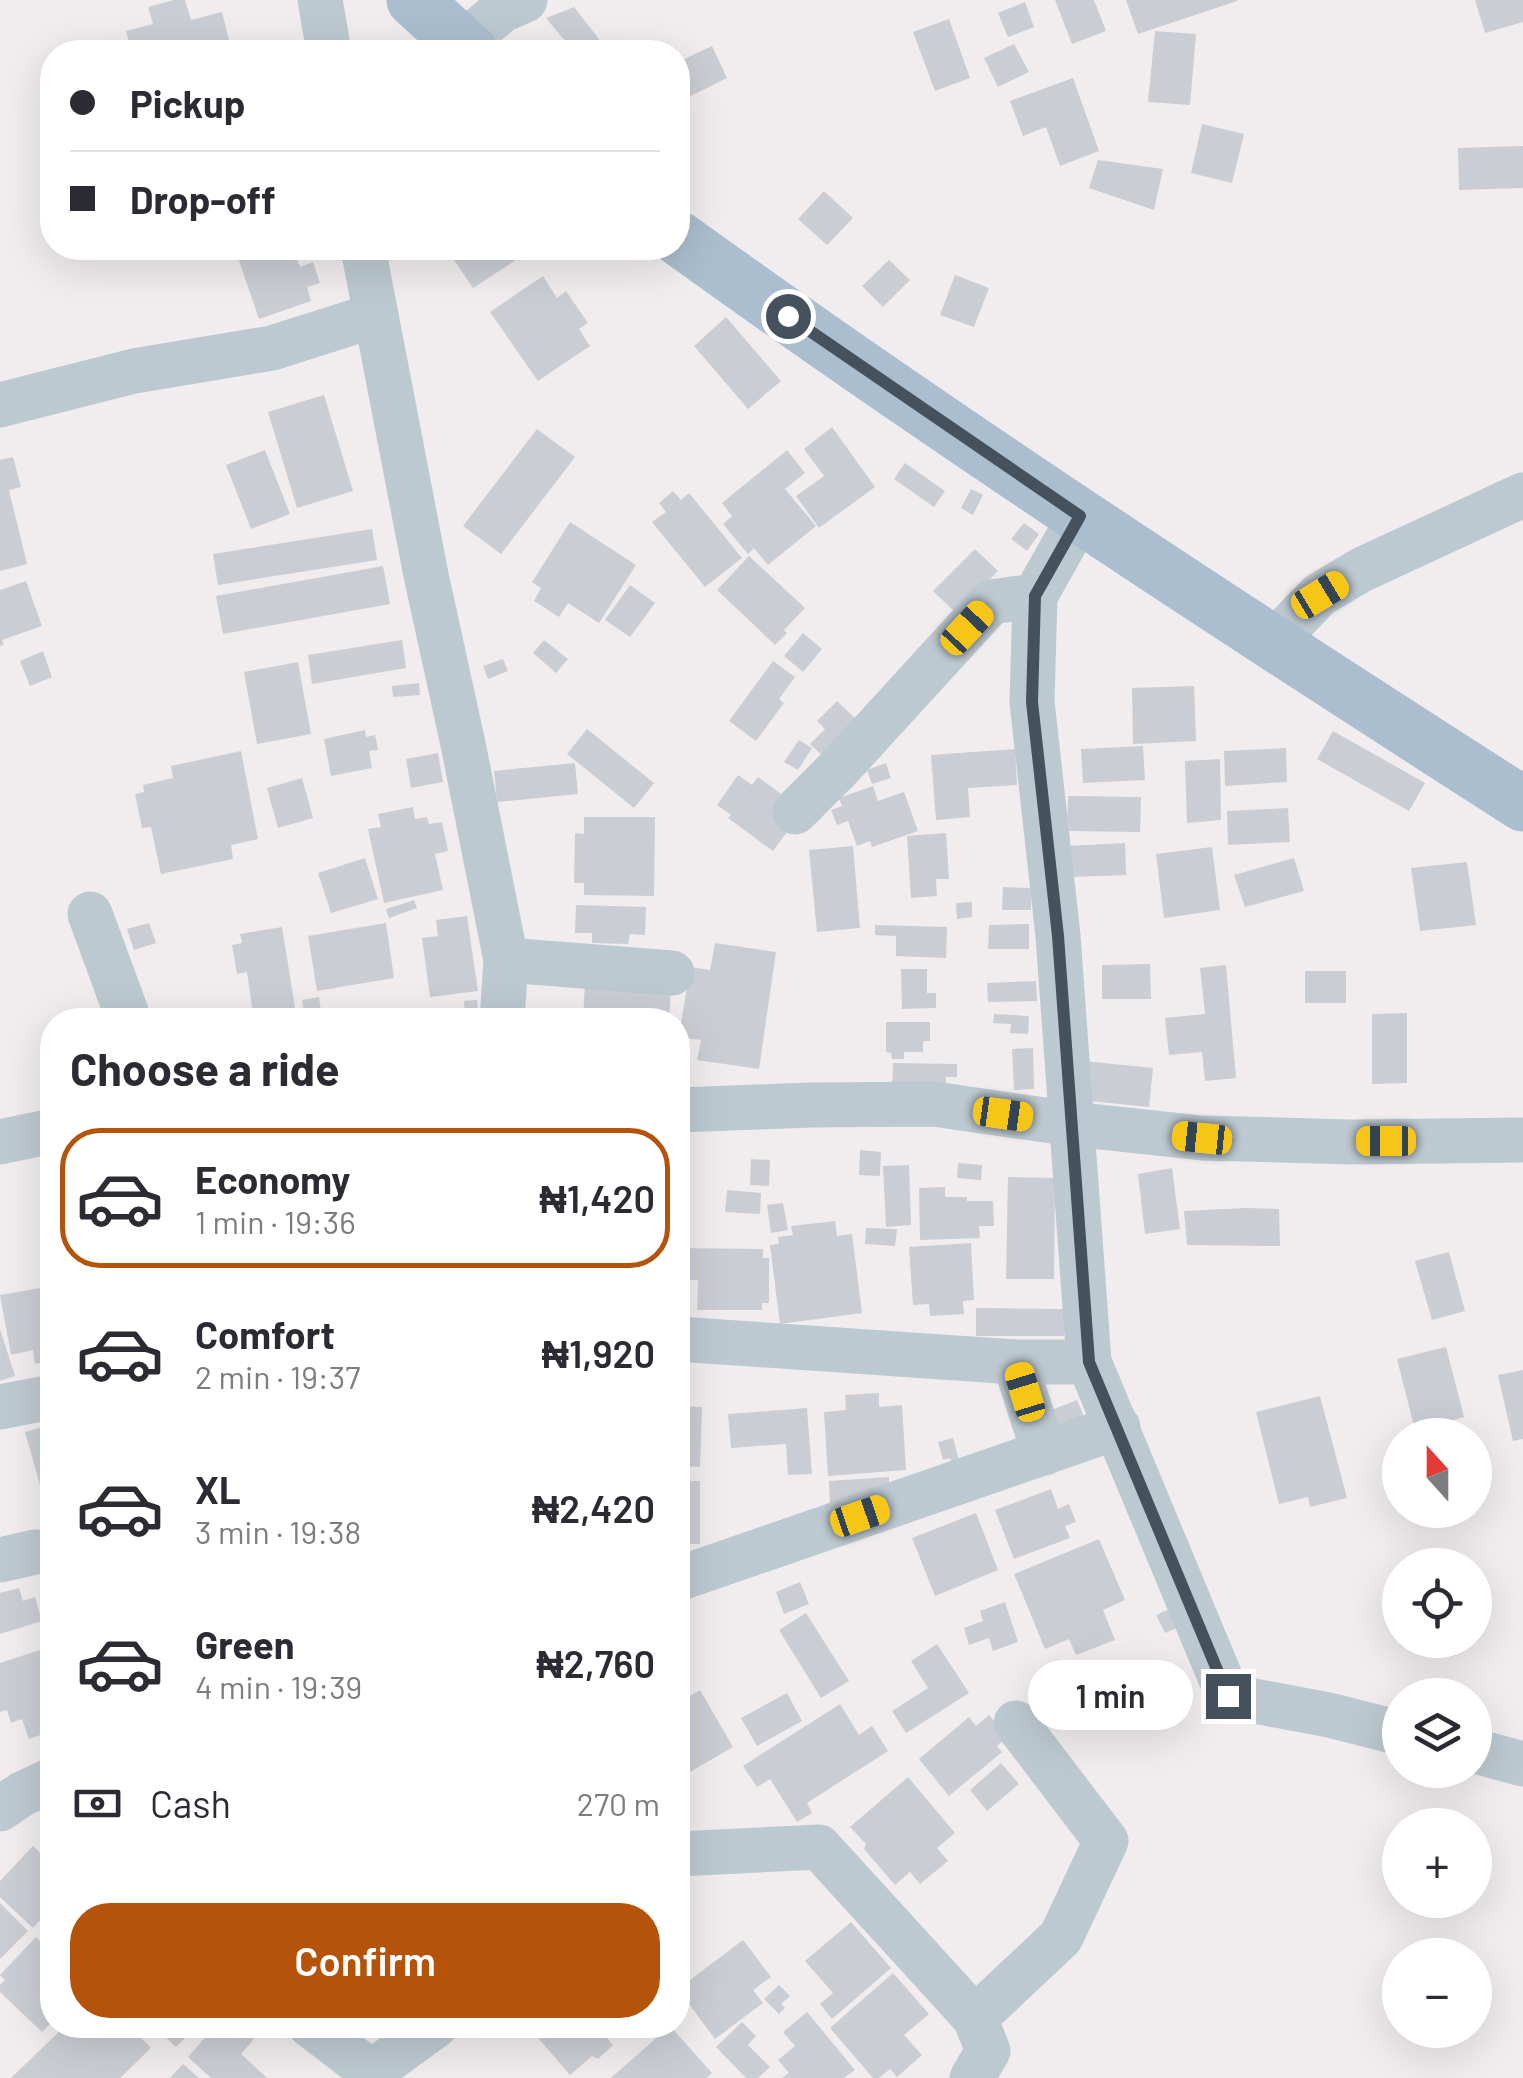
<!DOCTYPE html>
<meta charset="utf-8">
<style>
body{margin:0;font-family:Barlow,sans-serif;background:#f2f2f3;color:#2b2b33;height:100vh;display:flex;flex-direction:column;font-size:38px;white-space:nowrap}
*{box-sizing:border-box;margin:0}
p{font-size:32px;color:#7c7c81}
.icon{flex:none;width:55px;height:55px;fill:none;stroke:currentColor;stroke-width:2;stroke-linecap:round;stroke-linejoin:round}
.map{position:relative;flex:1;overflow:hidden}
.sheet{position:absolute;left:40px;top:1008px;width:650px;height:1030px;display:flex;flex-direction:column;background:#fff;border-radius:40px;box-shadow:0 10px 40px #0002}
.sheet>*{flex:none}
.top-card{position:absolute;left:40px;top:40px;width:650px;height:220px;border-radius:40px;box-shadow:0 10px 40px #0002;display:grid;align-content:center;height:220px;padding:0 30px;background:#fff}
.needle{width:65px;rotate:339deg}
.tools{position:absolute;left:1382px;top:1418px;display:grid;gap:20px}
.tools a{display:grid;place-items:center;width:110px;height:110px;border-radius:50%;background:#fff;box-shadow:0 10px 40px #0002;font-size:50px}
.end{position:absolute;width:45px;height:45px;margin:-22px;border:12px solid #45525d;background:#fff;box-shadow:0 0 0 5px #fff}
.from{border-radius:50%}
.bubble{position:absolute;height:70px;border-radius:35px;background:#fff;box-shadow:0 10px 40px #0002;font-size:32px;font-weight:600;line-height:70px;text-align:center}
.car{position:absolute;width:30px;height:60px;margin:-30px -15px;border-radius:12px;box-shadow:0 0 8px 2px #0007;background:linear-gradient(#f5c518 24%,#345 0 40%,#f5c518 0 76%,#345 0 86%,#f5c518 0)}
.top-card b{display:flex;align-items:center;gap:35px;height:95px;font-size:38px}
.top-card b+b{border-top:2px solid #e1e1e2}
.top-card i{width:25px;height:25px;background:#2b2b33}
ul{padding:0;list-style:none}
li{display:flex;align-items:center;gap:30px;height:140px;margin:0 20px 15px;padding:0 10px;border:5px solid transparent;border-radius:40px}
li div{flex:1}
li b{display:block;font-size:38px}
li em{font-style:normal;font-weight:600}
li.selected{border-color:#b45309}
li>.icon{width:90px;height:90px;stroke-width:1.5}
h2{padding:0 30px;font-size:45px;line-height:120px}
.pay{display:flex;align-items:center;gap:25px;height:110px;padding:0 30px;font-size:38px}
.pay p{margin-inline-start:auto}
.primary-button{display:flex;gap:20px;margin-top:auto;padding:20px 30px}
.primary-button a{flex:1;height:115px;border-radius:40px;background:#b45309;color:#fff;font-size:40px;font-weight:600;line-height:115px;text-align:center}
.map>svg:first-child{display:block}
</style>
<div class="map">
<svg width="1523" height="2078" viewBox="0 0 1523 2078">
<rect width="100%" height="100%" fill="#f1edee"/>
<g fill="#cacdd3">
<polygon points="174,0 185,0 191,20 222,12 232,52 132,52 126,31 153,24 148,7"/>
<polygon points="1055,0 1094,0 1106,31 1072,44"/>
<polygon points="1126,0 1237,0 1237,1 1138,34"/>
<polygon points="1475,0 1523,0 1523,22 1485,33"/>
<polygon points="1025,2 1034,27 1008,37 998,13"/>
<polygon points="574,7 609,52 574,52 546,18"/>
<polygon points="949,19 970,78 935,91 913,32"/>
<polygon points="1155,31 1196,34 1190,105 1148,102"/>
<polygon points="390,41 395,52 362,52"/>
<polygon points="1014,44 1029,72 998,87 984,58"/>
<polygon points="712,46 727,78 678,102 678,62"/>
<polygon points="1073,78 1099,151 1060,166 1046,127 1023,136 1010,101"/>
<polygon points="1202,124 1244,134 1232,183 1191,173"/>
<polygon points="1523,146 1523,188 1459,190 1458,148"/>
<polygon points="1098,160 1163,169 1154,210 1089,188"/>
<polygon points="824,191 853,218 827,245 798,219"/>
<polygon points="268,248 293,248 300,267 313,262 320,283 307,287 311,301 259,319 238,258"/>
<polygon points="446,248 507,248 516,260 473,288"/>
<polygon points="889,260 910,280 883,307 862,286"/>
<polygon points="955,275 989,288 974,327 940,315"/>
<polygon points="543,276 557,298 566,291 588,323 579,329 590,346 538,381 490,312"/>
<polygon points="726,317 781,381 748,409 694,346"/>
<polygon points="324,395 353,491 297,508 268,412"/>
<polygon points="832,427 875,487 819,528 796,496 824,476 804,449"/>
<polygon points="537,429 575,457 501,554 463,526"/>
<polygon points="265,450 290,514 251,529 226,465"/>
<polygon points="787,450 805,473 785,489 816,526 768,565 754,548 748,554 723,524 732,516 722,503"/>
<polygon points="13,457 21,487 9,490 27,564 0,571 0,460"/>
<polygon points="905,463 945,491 934,507 894,479"/>
<polygon points="971,489 983,495 973,515 961,508"/>
<polygon points="673,491 681,500 689,493 742,558 705,587 652,522 666,512 659,503"/>
<polygon points="570,522 636,565 599,623 568,603 559,617 534,601 541,588 532,582"/>
<polygon points="1024,523 1039,534 1027,551 1011,539"/>
<polygon points="372,529 377,560 218,585 213,554"/>
<polygon points="975,549 998,571 957,614 933,591"/>
<polygon points="749,556 805,608 784,630 787,633 775,645 717,590"/>
<polygon points="383,566 390,604 223,634 216,596"/>
<polygon points="26,581 42,626 2,640 4,645 0,646 0,590"/>
<polygon points="630,585 655,603 630,637 605,620"/>
<polygon points="803,633 822,649 803,672 784,656"/>
<polygon points="402,640 406,668 312,684 308,655"/>
<polygon points="544,640 568,659 556,673 533,653"/>
<polygon points="43,651 52,677 30,686 20,661"/>
<polygon points="503,659 508,671 488,679 483,666"/>
<polygon points="773,661 795,677 779,699 784,703 756,741 729,721"/>
<polygon points="298,662 311,734 257,744 244,672"/>
<polygon points="419,683 420,695 393,697 392,686"/>
<polygon points="1194,686 1196,741 1133,744 1132,688"/>
<polygon points="837,701 858,721 824,757 810,744 825,729 817,721"/>
<polygon points="587,729 654,783 634,808 567,754"/>
<polygon points="365,730 366,737 375,735 378,750 369,751 372,768 331,776 324,739"/>
<polygon points="1333,731 1425,783 1409,811 1317,759"/>
<polygon points="799,740 812,748 798,770 784,762"/>
<polygon points="1143,746 1145,780 1083,783 1081,749"/>
<polygon points="1286,748 1287,782 1225,786 1224,751"/>
<polygon points="1015,749 1017,785 968,788 970,817 936,820 931,755"/>
<polygon points="241,751 258,839 231,845 233,859 161,874 151,827 142,828 135,794 144,792 143,785 173,778 171,766"/>
<polygon points="438,753 443,782 411,788 406,759"/>
<polygon points="1220,759 1221,820 1187,823 1185,761"/>
<polygon points="575,763 578,794 497,802 494,771"/>
<polygon points="886,763 891,778 872,784 867,770"/>
<polygon points="738,775 752,785 758,777 803,810 773,851 728,818 731,815 717,805"/>
<polygon points="302,778 313,818 278,828 267,788"/>
<polygon points="873,786 878,801 904,792 918,831 872,847 870,841 857,846 848,821 837,825 831,810 842,806 839,798"/>
<polygon points="1068,796 1141,797 1140,832 1067,831"/>
<polygon points="413,807 415,819 427,817 429,824 442,822 448,851 435,854 443,890 384,903 368,829 381,827 378,814"/>
<polygon points="1288,808 1290,842 1228,845 1227,811"/>
<polygon points="584,817 655,817 654,896 584,895 584,883 574,883 575,833 584,834"/>
<polygon points="946,833 949,879 936,879 937,896 911,898 907,836"/>
<polygon points="1125,843 1126,875 1070,877 1069,846"/>
<polygon points="853,846 860,928 817,932 809,850"/>
<polygon points="1212,847 1220,910 1164,918 1156,854"/>
<polygon points="365,858 378,899 331,913 318,873"/>
<polygon points="1294,858 1304,891 1245,907 1234,875"/>
<polygon points="1467,862 1476,925 1420,931 1411,868"/>
<polygon points="1003,887 1031,888 1031,910 1002,910"/>
<polygon points="414,900 417,908 389,918 386,909"/>
<polygon points="972,902 972,917 957,919 956,903"/>
<polygon points="576,905 646,907 645,935 630,934 628,944 592,943 592,933 575,933"/>
<polygon points="467,916 478,991 430,997 422,938 438,936 436,920"/>
<polygon points="149,923 156,943 134,950 127,929"/>
<polygon points="386,923 394,978 317,991 308,936"/>
<polygon points="1029,924 1029,949 988,949 989,925"/>
<polygon points="875,925 947,927 946,958 896,956 896,936 875,935"/>
<polygon points="282,927 297,1020 254,1020 247,972 237,974 232,945 242,943 240,934"/>
<polygon points="715,943 776,952 759,1069 697,1060 701,1040 679,1037 690,967 710,970"/>
<polygon points="1150,964 1151,999 1102,999 1102,965"/>
<polygon points="1226,965 1236,1078 1205,1081 1202,1052 1169,1055 1165,1018 1205,1014 1200,968"/>
<polygon points="901,969 927,969 927,993 936,993 936,1008 902,1009"/>
<rect x="1305" y="971" width="41" height="32"/>
<polygon points="1036,981 1037,1001 988,1002 987,983"/>
<polygon points="585,984 671,990 669,1020 583,1020"/>
<polygon points="319,997 322,1019 305,1020 302,1000"/>
<polygon points="477,1000 479,1020 465,1020 464,1001"/>
<polygon points="1407,1013 1407,1083 1372,1084 1372,1014"/>
<polygon points="994,1014 1029,1016 1028,1034 1010,1033 1011,1024 993,1023"/>
<polygon points="886,1022 930,1022 930,1041 923,1041 923,1052 904,1052 904,1059 892,1059 891,1053 886,1052"/>
<polygon points="1033,1048 1034,1089 1014,1090 1012,1049"/>
<polygon points="1084,1061 1153,1068 1149,1107 1080,1100"/>
<polygon points="893,1063 957,1064 957,1077 946,1077 946,1092 892,1091"/>
<polygon points="860,1150 881,1152 880,1176 859,1175"/>
<polygon points="751,1159 770,1160 769,1186 750,1185"/>
<polygon points="958,1163 982,1165 981,1180 957,1178"/>
<polygon points="909,1165 911,1225 886,1227 883,1166"/>
<polygon points="1172,1168 1180,1229 1145,1234 1138,1174"/>
<polygon points="1008,1177 1055,1178 1054,1279 1006,1279"/>
<polygon points="945,1187 945,1197 967,1197 967,1201 993,1201 994,1226 979,1226 980,1238 920,1240 919,1188"/>
<polygon points="727,1190 761,1193 760,1214 725,1212"/>
<polygon points="783,1203 788,1230 771,1233 767,1205"/>
<polygon points="1246,1208 1279,1209 1280,1246 1187,1245 1184,1211"/>
<polygon points="835,1221 837,1236 852,1234 862,1313 780,1324 770,1245 779,1244 778,1237 793,1235 791,1226"/>
<polygon points="866,1228 897,1229 895,1246 865,1244"/>
<polygon points="971,1243 974,1300 963,1301 964,1314 930,1316 929,1304 913,1305 909,1247"/>
<polygon points="678,1248 763,1249 763,1258 769,1258 769,1303 762,1303 762,1310 697,1310 698,1280 678,1280"/>
<polygon points="1449,1252 1465,1311 1432,1320 1415,1261"/>
<polygon points="52,1286 52,1360 35,1364 33,1350 11,1355 0,1295"/>
<polygon points="976,1308 1065,1309 1064,1336 976,1336"/>
<polygon points="0,1329 15,1376 0,1381"/>
<polygon points="1446,1347 1464,1417 1415,1430 1397,1359"/>
<polygon points="1523,1370 1523,1439 1513,1441 1498,1375"/>
<polygon points="879,1393 879,1407 902,1405 906,1470 828,1476 824,1412 846,1410 845,1395"/>
<polygon points="1320,1396 1347,1498 1310,1507 1308,1497 1279,1504 1256,1412"/>
<polygon points="1077,1400 1085,1419 1042,1432 1036,1416"/>
<polygon points="678,1406 702,1407 700,1467 678,1466"/>
<polygon points="807,1408 812,1474 788,1475 786,1444 731,1448 728,1414"/>
<polygon points="52,1424 52,1523 51,1524 25,1432"/>
<polygon points="953,1438 961,1468 953,1470 950,1458 943,1460 938,1442"/>
<polygon points="889,1477 890,1515 830,1505 829,1481"/>
<rect x="678" y="1481" width="22" height="63"/>
<polygon points="1051,1489 1058,1509 1069,1504 1076,1522 1065,1526 1070,1538 1014,1559 995,1510"/>
<polygon points="976,1513 998,1570 935,1596 912,1538"/>
<polygon points="1099,1539 1125,1600 1103,1610 1115,1640 1076,1655 1069,1639 1045,1649 1014,1574"/>
<polygon points="800,1582 809,1604 784,1614 776,1592"/>
<polygon points="19,1588 23,1601 35,1597 42,1621 0,1634 0,1593"/>
<polygon points="1005,1602 1018,1642 993,1651 989,1638 969,1645 964,1628 983,1621 980,1611"/>
<polygon points="1177,1606 1185,1625 1165,1633 1156,1615"/>
<polygon points="806,1613 849,1681 821,1698 779,1630"/>
<polygon points="937,1644 969,1693 906,1733 892,1711 928,1688 911,1661"/>
<polygon points="52,1646 52,1731 29,1739 22,1719 11,1723 7,1710 0,1712 0,1663"/>
<polygon points="700,1690 733,1747 678,1779 678,1697 680,1702"/>
<polygon points="787,1693 802,1721 757,1746 741,1718"/>
<polygon points="840,1704 859,1735 872,1726 888,1751 807,1803 812,1813 797,1822 770,1779 757,1787 743,1766"/>
<polygon points="989,1715 1008,1737 997,1746 1002,1752 949,1796 919,1759 969,1717 976,1726"/>
<polygon points="1001,1763 1019,1784 987,1811 970,1790"/>
<polygon points="908,1777 955,1833 937,1848 948,1861 920,1884 910,1872 895,1885 864,1849 866,1844 850,1827"/>
<polygon points="33,1846 52,1864 52,1907 33,1928 0,1897 0,1881"/>
<polygon points="0,1903 28,1931 0,1959"/>
<polygon points="851,1922 891,1968 832,2019 820,2004 833,1993 805,1961"/>
<polygon points="36,1937 52,1953 52,2022 42,2032 0,1992 0,1985 5,1980 0,1975"/>
<polygon points="743,1940 771,1977 753,1990 763,2003 715,2039 678,1989"/>
<polygon points="893,1973 929,2014 904,2035 922,2055 897,2077 890,2069 879,2078 873,2078 830,2028"/>
<polygon points="779,1985 790,1996 781,2004 785,2008 779,2014 764,1999"/>
<polygon points="807,2012 855,2070 844,2078 782,2078 789,2073 778,2060 795,2046 783,2032"/>
<polygon points="742,2022 756,2036 748,2045 770,2067 758,2078 746,2078 716,2047"/>
<polygon points="66,2025 129,2025 151,2048 120,2078 11,2078"/>
<polygon points="159,2025 198,2025 176,2047 156,2028"/>
<polygon points="216,2025 238,2025 254,2039 241,2054 267,2078 211,2078 188,2057"/>
<polygon points="527,2025 596,2025 613,2045 598,2059 592,2056 570,2075"/>
<polygon points="670,2026 712,2073 707,2078 611,2078"/>
<polygon points="183,2064 199,2078 170,2078"/>
</g>
<g fill="none" stroke-linecap="round" stroke-linejoin="round">
<g stroke="#bdc9d1" stroke-width="45">
<polyline points="320,0 329,52"/>
<polyline points="462,44 502,10 525,0"/>
<polyline points="363,248 426,575 463,744 506,960 502,1020"/>
<polyline points="0,405 134,371 272,348 376,315"/>
<polyline points="1080,516 1035,596 1032,702 1058,936 1089,1362 1228,1696 1329,1715 1400,1733"/>
<polyline points="1272,644 1319,595 1361,570 1523,495"/>
<polyline points="795,812 842,765 991,602 1035,596"/>
<polyline points="90,914 129,1020"/>
<polyline points="506,960 672,973"/>
<polyline points="678,1110 812,1105 934,1104 1072,1124 1202,1138 1352,1142 1523,1140"/>
<polyline points="0,1142 52,1131"/>
<polyline points="678,1339 1015,1362 1089,1362"/>
<polyline points="1015,1362 1044,1453"/>
<polyline points="0,1407 52,1397"/>
<polyline points="0,1560 35,1552"/>
<polyline points="678,1579 1118,1427"/>
<polyline points="1475,1751 1523,1764"/>
<polyline points="0,1809 22,1794 52,1780"/>
<polyline points="678,1854 819,1847 975,2018 988,2051 972,2078"/>
<polyline points="975,2018 1061,1937 1106,1841 1016,1723"/>
<polyline points="310,2025 379,2078"/>
<polyline points="372,2072 436,2025"/>
</g>
<g stroke="#abbecf" stroke-width="55">
<polyline points="414,0 471,52"/>
<path d="M678 238C953 436 1237 621 1523 804"/>
</g>
</g>
<g fill="none" stroke-linecap="round" stroke-linejoin="round">
<polyline stroke="#45525d" stroke-width="12" points="788,316 1080,516 1035,596 1032,702 1058,936 1089,1362 1228,1696"/>
</g>
</svg>
<div class="tools">
<a><svg class="needle" viewBox="-14 -14 28 28"><path d="M0-13l5 13h-10z" fill="#e53935"/><path d="M0 13l5-13h-10z" fill="#7c7c81"/></svg></a>
<a><svg class="icon" aria-label="locate" viewBox="0 0 24 24"><circle cx="12" cy="12" r="6"/><path d="M12 2v4M12 18v4M2 12h4M18 12h4"/></svg></a>
<a><svg class="icon" aria-label="layers" viewBox="0 0 24 24"><path d="M12 4l9 5-9 5-9-5zM3 14l9 5 9-5"/></svg></a>
<a>+</a>
<a>−</a>
</div>
<i class="end from" style="left:788px;top:316px"></i>
<i class="end" style="left:1228px;top:1696px"></i>
<div class="bubble" style="left:1028px;top:1660px;width:165px">1 min</div>
<i class="car" style="left:1320px;top:595px;rotate:59deg"></i>
<i class="car" style="left:967px;top:628px;rotate:43deg"></i>
<i class="car" style="left:1003px;top:1114px;rotate:98deg"></i>
<i class="car" style="left:1202px;top:1138px;rotate:276deg"></i>
<i class="car" style="left:1386px;top:1141px;rotate:270deg"></i>
<i class="car" style="left:1025px;top:1392px;rotate:343deg"></i>
<i class="car" style="left:860px;top:1516px;rotate:71deg"></i>
<div class="top-card">
<b><i class="from"></i>Pickup</b>
<b><i></i>Drop-off</b>
</div>
<section class="sheet">
<h2>Choose a ride</h2>
<ul>
<li class="selected"><svg class="icon" aria-label="car" viewBox="0 0 24 24"><path d="M5 17H2v-5l4-1 3-4h7l3 4 3 1v5h-3M9 17h6M6 11h13"/><circle cx="7" cy="17" r="2"/><circle cx="17" cy="17" r="2"/></svg><div><b>Economy</b><p>1 min · 19:36</p></div><em>₦1,420</em></li>
<li><svg class="icon" aria-label="car" viewBox="0 0 24 24"><path d="M5 17H2v-5l4-1 3-4h7l3 4 3 1v5h-3M9 17h6M6 11h13"/><circle cx="7" cy="17" r="2"/><circle cx="17" cy="17" r="2"/></svg><div><b>Comfort</b><p>2 min · 19:37</p></div><em>₦1,920</em></li>
<li><svg class="icon" aria-label="car" viewBox="0 0 24 24"><path d="M5 17H2v-5l4-1 3-4h7l3 4 3 1v5h-3M9 17h6M6 11h13"/><circle cx="7" cy="17" r="2"/><circle cx="17" cy="17" r="2"/></svg><div><b>XL</b><p>3 min · 19:38</p></div><em>₦2,420</em></li>
<li><svg class="icon" aria-label="car" viewBox="0 0 24 24"><path d="M5 17H2v-5l4-1 3-4h7l3 4 3 1v5h-3M9 17h6M6 11h13"/><circle cx="7" cy="17" r="2"/><circle cx="17" cy="17" r="2"/></svg><div><b>Green</b><p>4 min · 19:39</p></div><em>₦2,760</em></li>
</ul>
<div class="pay"><svg class="icon" aria-label="cash" viewBox="0 0 24 24"><path d="M3 7h18v10H3z"/><circle cx="12" cy="12" r="2"/></svg>Cash<p>270 m</p></div>
<div class="primary-button"><a>Confirm</a></div>
</section>
</div>
